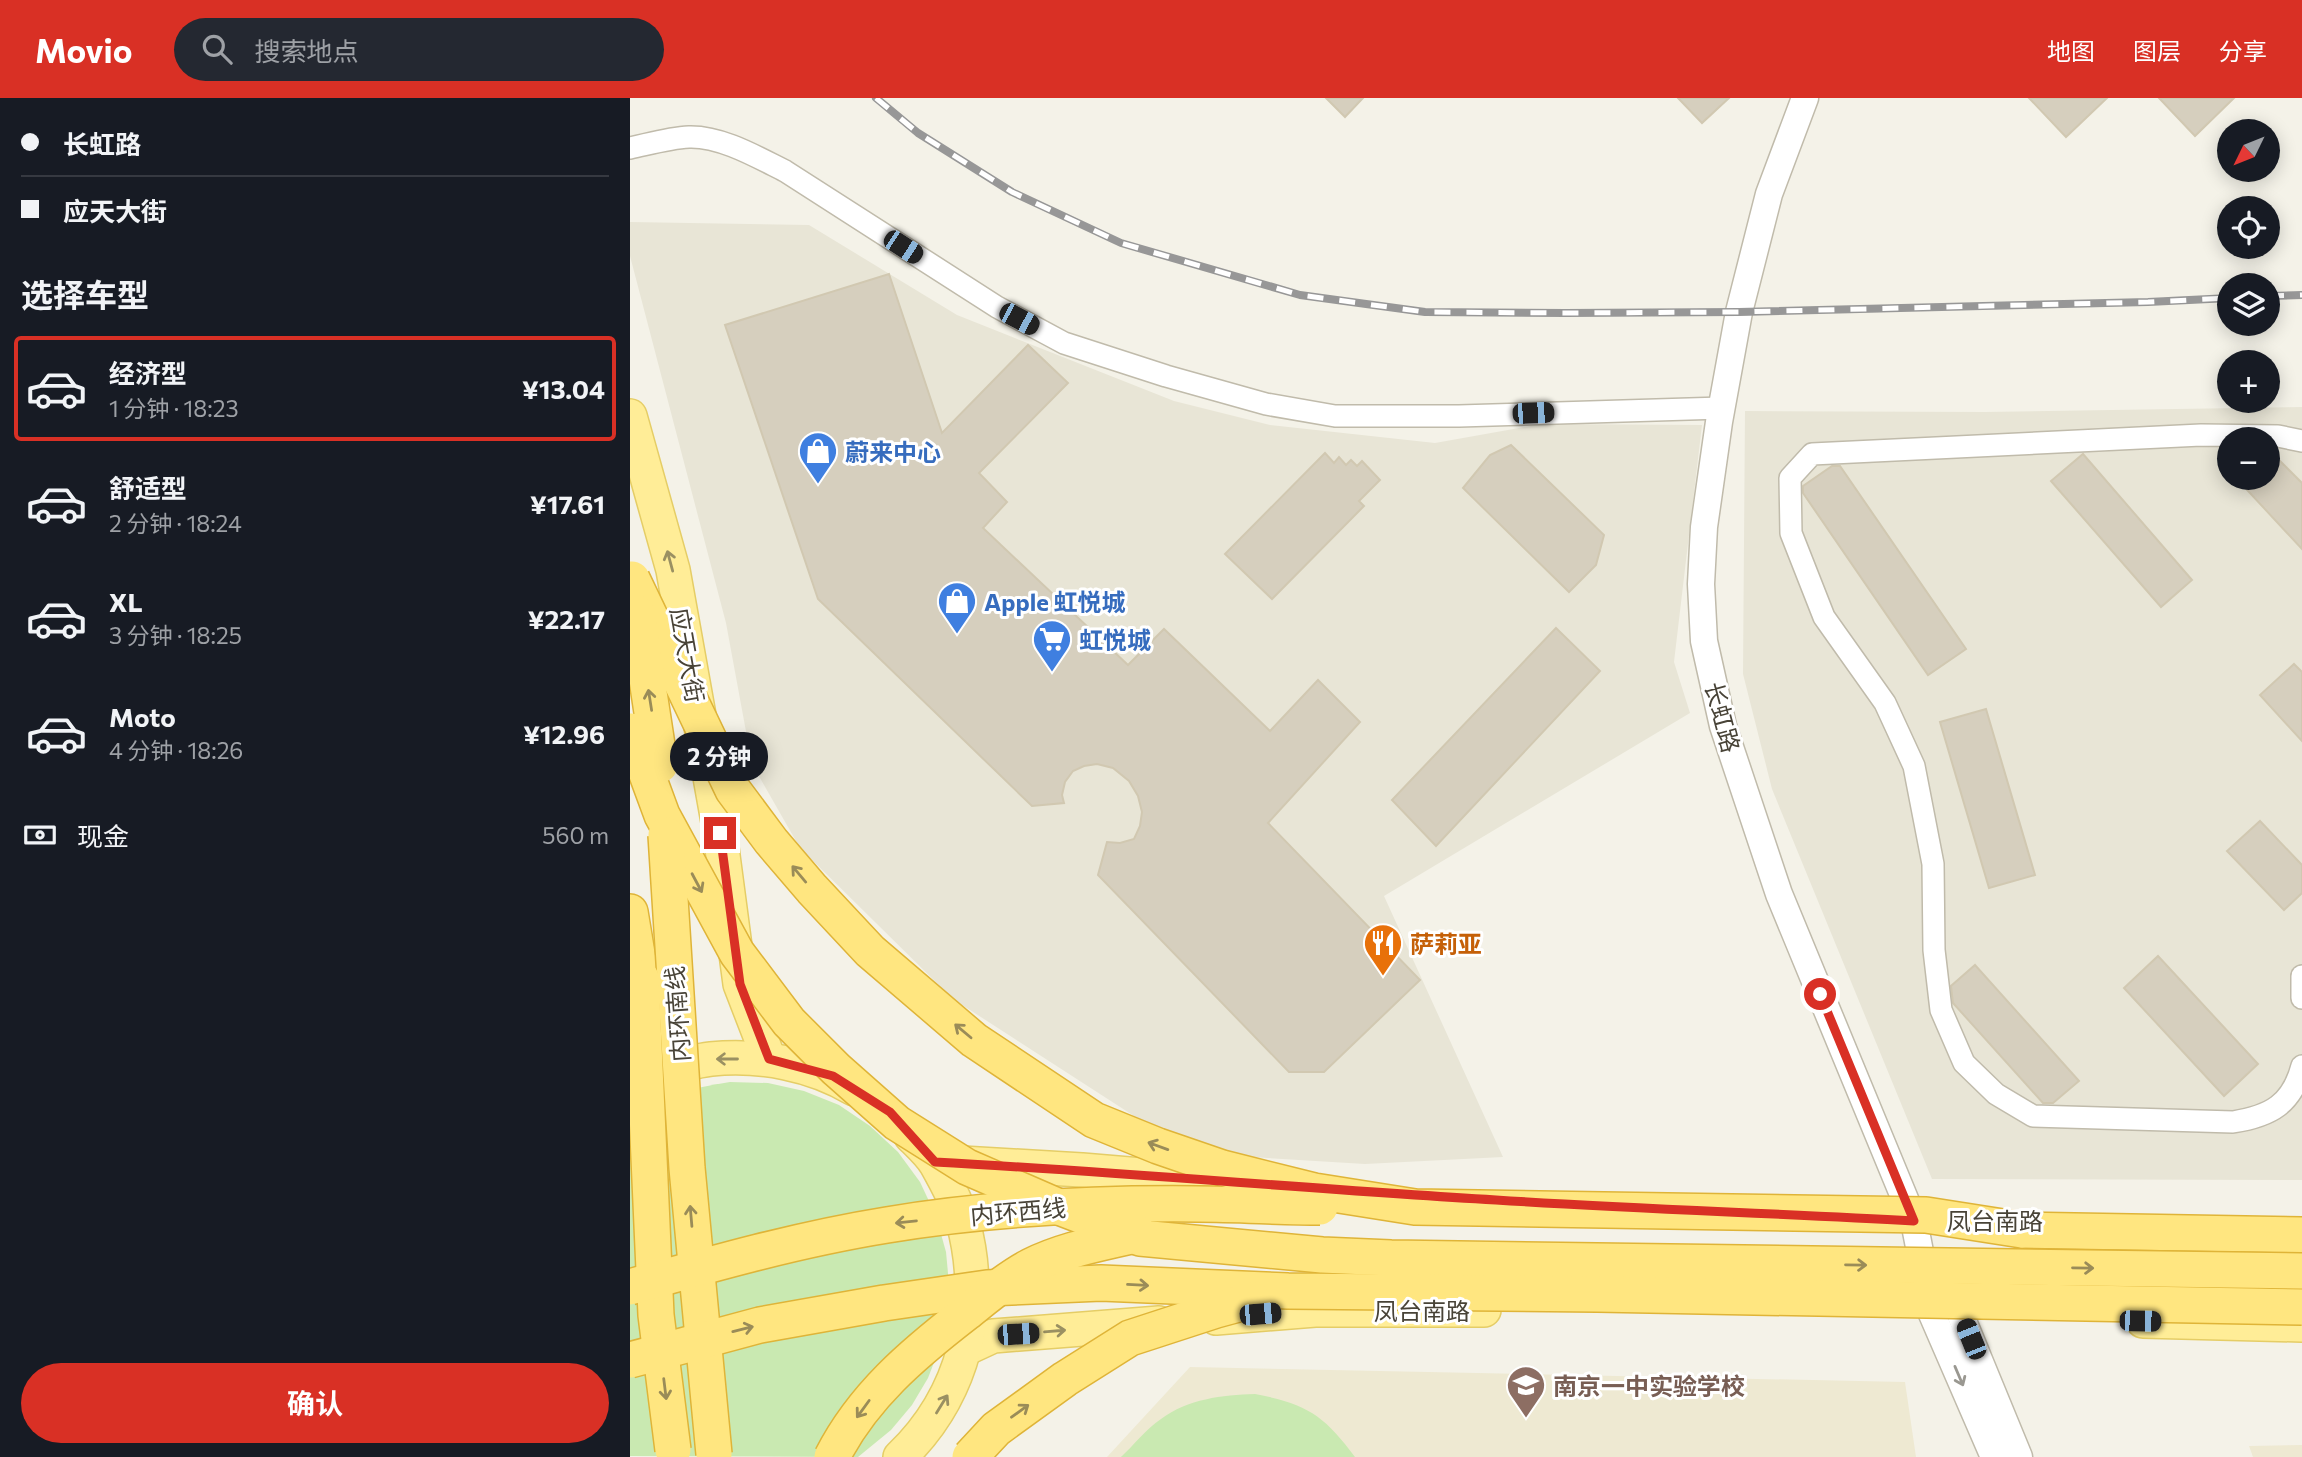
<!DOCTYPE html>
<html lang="zh">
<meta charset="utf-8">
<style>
body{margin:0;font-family:Commissioner,"Noto Sans SC",sans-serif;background:#242831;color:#f1f3f6;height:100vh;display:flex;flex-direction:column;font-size:26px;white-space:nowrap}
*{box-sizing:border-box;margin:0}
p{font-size:23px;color:#9ea1a6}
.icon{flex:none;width:38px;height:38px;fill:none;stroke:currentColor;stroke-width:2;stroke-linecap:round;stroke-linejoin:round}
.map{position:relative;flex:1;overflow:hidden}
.side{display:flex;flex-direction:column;background:#171b24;width:630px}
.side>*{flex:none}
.hud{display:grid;align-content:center;height:154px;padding:0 21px;background:#171b24}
.needle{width:46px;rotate:227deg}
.controls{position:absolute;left:1587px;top:21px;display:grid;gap:14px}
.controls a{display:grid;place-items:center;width:63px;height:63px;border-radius:50%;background:#171b24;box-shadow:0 4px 18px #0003;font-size:35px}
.end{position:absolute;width:32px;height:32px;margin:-16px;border:9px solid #d93025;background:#fff;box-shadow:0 0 0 4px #fff}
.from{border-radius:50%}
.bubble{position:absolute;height:49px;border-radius:24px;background:#171b24;box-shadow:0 4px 18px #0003;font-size:23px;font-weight:700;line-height:49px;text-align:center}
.car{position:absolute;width:21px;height:42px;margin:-21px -10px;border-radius:9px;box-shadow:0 0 5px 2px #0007;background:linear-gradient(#222 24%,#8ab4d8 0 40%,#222 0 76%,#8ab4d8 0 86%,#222 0)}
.hud b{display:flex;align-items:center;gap:24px;height:66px;font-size:26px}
.hud b+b{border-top:2px solid #363941}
.hud i{width:18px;height:18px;background:#f1f3f6}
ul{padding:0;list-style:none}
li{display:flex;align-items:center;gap:21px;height:105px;margin:0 14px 10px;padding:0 7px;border:4px solid transparent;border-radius:7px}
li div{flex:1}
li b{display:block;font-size:26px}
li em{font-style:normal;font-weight:700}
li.on{border-color:#d93025}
li>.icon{width:63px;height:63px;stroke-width:1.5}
h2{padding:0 21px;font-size:32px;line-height:84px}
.pay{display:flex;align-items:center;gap:18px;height:77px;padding:0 21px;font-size:26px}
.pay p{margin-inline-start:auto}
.action{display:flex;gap:14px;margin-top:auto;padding:14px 21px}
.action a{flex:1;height:80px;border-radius:42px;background:#d93025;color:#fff;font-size:28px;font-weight:700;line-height:80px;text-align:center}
header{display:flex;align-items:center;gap:42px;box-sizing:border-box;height:98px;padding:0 35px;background:#d93025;color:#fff}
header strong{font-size:33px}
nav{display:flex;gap:38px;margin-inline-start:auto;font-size:24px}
.search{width:490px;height:63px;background:#242831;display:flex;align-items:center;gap:18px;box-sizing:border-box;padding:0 24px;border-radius:38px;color:#9ea1a6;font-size:26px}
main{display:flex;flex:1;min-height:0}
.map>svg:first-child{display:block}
</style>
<header>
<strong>Movio</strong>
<div class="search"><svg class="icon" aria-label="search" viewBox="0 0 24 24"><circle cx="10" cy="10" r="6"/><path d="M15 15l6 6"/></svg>搜索地点</div>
<nav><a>地图</a><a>图层</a><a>分享</a></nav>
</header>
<main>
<section class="side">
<div class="hud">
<b><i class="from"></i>长虹路</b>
<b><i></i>应天大街</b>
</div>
<h2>选择车型</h2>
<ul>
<li class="on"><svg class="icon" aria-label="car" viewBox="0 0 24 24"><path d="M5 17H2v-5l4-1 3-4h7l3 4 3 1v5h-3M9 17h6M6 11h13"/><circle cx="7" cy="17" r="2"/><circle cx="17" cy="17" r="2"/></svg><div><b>经济型</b><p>1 分钟 · 18:23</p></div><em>¥13.04</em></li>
<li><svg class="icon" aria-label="car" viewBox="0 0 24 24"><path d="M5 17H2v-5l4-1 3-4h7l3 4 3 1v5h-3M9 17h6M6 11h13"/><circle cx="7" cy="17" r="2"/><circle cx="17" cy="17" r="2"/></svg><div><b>舒适型</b><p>2 分钟 · 18:24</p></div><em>¥17.61</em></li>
<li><svg class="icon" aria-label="car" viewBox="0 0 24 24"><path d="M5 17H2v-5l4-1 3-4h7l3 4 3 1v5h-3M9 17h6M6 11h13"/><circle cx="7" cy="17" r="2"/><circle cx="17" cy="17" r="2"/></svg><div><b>XL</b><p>3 分钟 · 18:25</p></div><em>¥22.17</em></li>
<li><svg class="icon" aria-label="car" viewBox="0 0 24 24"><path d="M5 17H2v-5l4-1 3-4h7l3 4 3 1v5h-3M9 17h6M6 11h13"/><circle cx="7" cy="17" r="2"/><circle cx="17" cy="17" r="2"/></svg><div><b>Moto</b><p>4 分钟 · 18:26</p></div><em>¥12.96</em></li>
</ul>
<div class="pay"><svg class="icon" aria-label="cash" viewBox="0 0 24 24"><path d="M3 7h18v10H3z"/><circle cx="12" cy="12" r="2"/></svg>现金<p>560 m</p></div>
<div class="action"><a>确认</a></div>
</section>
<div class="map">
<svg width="1672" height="1359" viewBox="0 0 1672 1359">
<rect width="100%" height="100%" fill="#f4f2e8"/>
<g fill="#e8e5d6" fill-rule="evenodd">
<polygon points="0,124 179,127 327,217 544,303 640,327 805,345 912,326 1072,327 1044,564 1060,615 754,798 873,1059 735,1066 605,1058 535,1038 323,901 170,750 122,666 96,525 0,158"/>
<path d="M1672 309V1082L1302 1081 1142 691 1113 576 1115 313 1355 314ZM1600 341H1638V380H1600Z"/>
</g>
<g fill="#eee9d2">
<polygon points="560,1269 1275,1284 1286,1359 477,1359"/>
<polygon points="1672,1347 1672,1359 1623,1359 1619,1348"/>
</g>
<g fill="#c9e9b1">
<path d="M100 984 138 985 174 993 209 1007 240 1028 268 1054 290 1084 306 1118 316 1154 319 1186 310 1249 298 1280 282 1307 261 1332 228 1359 0 1358V1018C35 998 60 990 100 984Z"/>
<path d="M625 1296C677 1306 694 1317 725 1359H491C504 1347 516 1331 531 1321 558 1301 592 1297 625 1296Z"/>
</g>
<g fill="#d6cfbe" stroke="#d1c8b1" stroke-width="2">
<polygon points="696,0 733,0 715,19"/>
<polygon points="1048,0 1099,0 1072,25"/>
<polygon points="1399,0 1477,0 1436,39"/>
<polygon points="1529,0 1604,0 1565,38"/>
<polygon points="259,176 312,335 398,247 438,285 349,375 377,404 353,430 498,567 534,531 640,633 688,582 730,624 638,725 790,882 694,974 659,974 468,777 477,744 490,745 504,741 510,728 512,714 508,698 499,683 483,670 467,666 454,668 443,673 435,684 432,697 434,705 402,708 188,501 95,227"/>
<polygon points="881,347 974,437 966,467 939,494 833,390 860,357"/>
<polygon points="1638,351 1672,385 1672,451 1606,380 1638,380"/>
<polygon points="695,355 704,365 709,359 716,367 721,362 727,368 732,363 750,382 729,403 734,408 642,501 595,456"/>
<polygon points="1453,356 1562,482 1531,509 1421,383"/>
<polygon points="1202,368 1210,368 1336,551 1298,577 1173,395 1173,388"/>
<polygon points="926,530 970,573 806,748 762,702"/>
<polygon points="1664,566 1672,574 1672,643 1630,597"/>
<polygon points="1356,611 1405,777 1359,790 1310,624"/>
<polygon points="1630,723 1672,767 1672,795 1654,812 1597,753"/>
<polygon points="1528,858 1628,966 1594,998 1494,890"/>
<polygon points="1345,867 1449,983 1423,1005 1413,1005 1323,905 1321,888"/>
</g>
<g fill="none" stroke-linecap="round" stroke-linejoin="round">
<g stroke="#c0bbab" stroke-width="24">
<g id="minor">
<path d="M0 50C19 46 39 40 59 39 91 38 127 59 155 73L367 209 434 245 536 278 636 306 705 318H829L1092 310"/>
<path d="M1672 343 1648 338 1571 337 1182 356 1160 380 1161 435 1194 519 1255 605 1284 668 1303 766 1304 852 1311 912 1334 965 1366 996 1403 1018 1603 1024C1641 1018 1662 1006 1672 968"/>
<polyline points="1672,878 1672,900"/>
</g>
</g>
<g stroke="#c0bbab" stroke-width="29">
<g id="tertiary">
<polyline points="1175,0 1139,96 1109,214 1089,324 1074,429 1071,486 1074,543 1093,628 1149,796 1284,1123 1302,1216 1364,1359"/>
<polyline points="1331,1218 1389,1359"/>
</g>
</g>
<g stroke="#e5cd66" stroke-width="36">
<g id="primary">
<polyline points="0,318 43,472 90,735 110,886 139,961"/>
<path d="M23 976C41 970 63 963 81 961 129 956 183 966 224 991"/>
<polyline points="332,1065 452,1072 617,1086"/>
<polyline points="586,1220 685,1212 854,1212"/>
<polyline points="1513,1223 1672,1227"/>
<polyline points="335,1251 363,1238 529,1225"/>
<path d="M270 1359C334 1298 356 1209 333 1124 328 1107 315 1082 306 1066 300 1056 289 1046 281 1038"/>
</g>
</g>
<g stroke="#dfb438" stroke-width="38">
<g id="trunk">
<polyline points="0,814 11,880"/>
<polyline points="1392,1132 1672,1137"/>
</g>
</g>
<use href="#minor" stroke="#fff" stroke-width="21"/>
<use href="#tertiary" stroke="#fff" stroke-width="26"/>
<use href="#primary" stroke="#ffed97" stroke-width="33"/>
<use href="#trunk" stroke="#ffe680" stroke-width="35"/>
<g stroke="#979797" stroke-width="8">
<g id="rail">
<polyline points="246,0 288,35 382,94 491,145 670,197 795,214 935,215 1109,214 1518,204 1600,200"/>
<polyline points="1638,198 1672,197"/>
</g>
</g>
<use href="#rail" stroke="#fff" stroke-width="5" stroke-dasharray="16" stroke-linecap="butt"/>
<g stroke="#dfb438" stroke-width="38" stroke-linecap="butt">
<g id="trunk-bridge">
<polyline points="2,481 103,692 141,743 182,791 240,853 344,942 464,1022 528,1048 592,1070 684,1093 785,1109 1296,1117 1392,1132"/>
<polyline points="7,515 30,667"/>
<polyline points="1,633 32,717 107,855 159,924 206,971 267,1025 337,1069 429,1109 510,1140 692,1157 761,1160 1672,1173"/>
<polyline points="36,737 57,1070 84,1356"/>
<polyline points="11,880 26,1217 43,1352"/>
<path d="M0 1189C85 1165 170 1141 257 1127 357 1110 467 1105 568 1106 609 1106 650 1109 690 1109"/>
<polyline points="0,1262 130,1227 254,1205 357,1190 471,1185 658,1193 967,1196 1672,1209"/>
<path d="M202 1359C233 1298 283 1256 336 1215 356 1199 378 1180 401 1168 435 1151 473 1145 509 1136"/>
<polyline points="340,1359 366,1331 435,1281 500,1240 586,1212 623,1202"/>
</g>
</g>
<use href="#trunk-bridge" stroke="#ffe680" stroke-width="35"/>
</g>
<defs><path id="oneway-shaft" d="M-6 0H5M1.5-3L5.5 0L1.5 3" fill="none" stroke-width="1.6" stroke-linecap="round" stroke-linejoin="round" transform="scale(1.75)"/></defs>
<g stroke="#9a9062">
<use href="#oneway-shaft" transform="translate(40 463) rotate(-105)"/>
<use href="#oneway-shaft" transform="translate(97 961) rotate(-180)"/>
<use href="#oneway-shaft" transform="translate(425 1233) rotate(-5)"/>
<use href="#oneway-shaft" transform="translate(312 1306) rotate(-58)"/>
</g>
<g stroke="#9a8c58">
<use href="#oneway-shaft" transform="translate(20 602) rotate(-99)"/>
<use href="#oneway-shaft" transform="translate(169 776) rotate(-130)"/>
<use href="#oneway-shaft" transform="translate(67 785) rotate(62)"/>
<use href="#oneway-shaft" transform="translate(333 933) rotate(-140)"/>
<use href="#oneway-shaft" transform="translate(528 1048) rotate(-160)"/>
<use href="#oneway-shaft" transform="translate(61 1118) rotate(-95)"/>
<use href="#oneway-shaft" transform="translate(276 1124) rotate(174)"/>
<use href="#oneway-shaft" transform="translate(1226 1167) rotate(1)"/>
<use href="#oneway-shaft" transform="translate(1453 1170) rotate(1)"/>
<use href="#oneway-shaft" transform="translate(508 1187) rotate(3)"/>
<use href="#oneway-shaft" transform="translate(113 1231) rotate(-14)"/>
<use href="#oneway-shaft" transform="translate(35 1291) rotate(83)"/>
<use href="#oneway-shaft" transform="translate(233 1311) rotate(126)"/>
<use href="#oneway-shaft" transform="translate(390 1313) rotate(-36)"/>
</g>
<use stroke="#9a9891" href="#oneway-shaft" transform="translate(1329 1278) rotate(67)"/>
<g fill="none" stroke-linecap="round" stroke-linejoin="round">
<path stroke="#d93025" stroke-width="9" d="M90 735 110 886 139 961 203 978 260 1014 305 1064C492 1074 679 1091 866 1102 1005 1111 1145 1115 1284 1123L1190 896"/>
</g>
<defs>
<g id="shop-pin" transform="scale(2.0125)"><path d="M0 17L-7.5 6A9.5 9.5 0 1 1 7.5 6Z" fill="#3f7fe0" stroke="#fff"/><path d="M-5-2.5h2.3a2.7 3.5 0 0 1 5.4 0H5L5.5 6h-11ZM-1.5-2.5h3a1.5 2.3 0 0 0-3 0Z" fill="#fff"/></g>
<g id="supermarket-pin" transform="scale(2.0125)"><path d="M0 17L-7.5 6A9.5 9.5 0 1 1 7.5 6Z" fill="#3f7fe0" stroke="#fff"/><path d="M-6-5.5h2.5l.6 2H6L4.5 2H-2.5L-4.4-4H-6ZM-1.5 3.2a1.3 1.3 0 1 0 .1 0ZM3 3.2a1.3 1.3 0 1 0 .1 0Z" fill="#fff"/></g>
<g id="restaurant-pin" transform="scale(2.0125)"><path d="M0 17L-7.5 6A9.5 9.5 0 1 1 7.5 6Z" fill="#e8710a" stroke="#fff"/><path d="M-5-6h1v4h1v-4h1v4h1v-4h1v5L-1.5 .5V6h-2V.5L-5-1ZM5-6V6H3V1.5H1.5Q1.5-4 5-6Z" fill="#fff"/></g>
<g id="school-pin" transform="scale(2.0125)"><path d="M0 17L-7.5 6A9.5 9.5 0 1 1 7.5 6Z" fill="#8d6e63" stroke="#fff"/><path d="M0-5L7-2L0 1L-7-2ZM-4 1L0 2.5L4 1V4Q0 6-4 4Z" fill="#fff"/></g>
</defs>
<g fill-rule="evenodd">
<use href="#shop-pin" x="188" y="353"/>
<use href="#shop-pin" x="327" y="503"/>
<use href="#supermarket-pin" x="422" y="541"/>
<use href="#restaurant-pin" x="753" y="845"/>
<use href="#school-pin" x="896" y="1287"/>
</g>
<g text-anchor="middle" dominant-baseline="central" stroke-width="6" stroke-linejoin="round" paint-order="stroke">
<g font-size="24" font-weight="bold" fill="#366cbe" stroke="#fff" text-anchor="start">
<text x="215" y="353">蔚来中心</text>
<text x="354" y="503">Apple 虹悦城</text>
<text x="449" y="541">虹悦城</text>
</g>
<g font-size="24" fill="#484337" stroke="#fff">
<text transform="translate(58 557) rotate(80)">应天大街</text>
<text transform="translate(1093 619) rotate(75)">长虹路</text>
<text transform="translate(47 916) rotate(-94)">内环南线</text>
<text transform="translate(388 1113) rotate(-5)">内环西线</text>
<text x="1365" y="1122">凤台南路</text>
<text x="792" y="1212">凤台南路</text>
</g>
<g font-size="24" font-weight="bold" fill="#c56008" stroke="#fff" text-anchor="start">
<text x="780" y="845">萨莉亚</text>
</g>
<g font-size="24" font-weight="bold" fill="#785e54" stroke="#fff" text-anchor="start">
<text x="923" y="1287">南京一中实验学校</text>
</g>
</g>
</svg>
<div class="controls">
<a><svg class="needle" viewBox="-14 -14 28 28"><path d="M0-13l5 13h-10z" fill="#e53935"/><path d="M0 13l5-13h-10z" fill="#9ea1a6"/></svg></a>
<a><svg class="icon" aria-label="locate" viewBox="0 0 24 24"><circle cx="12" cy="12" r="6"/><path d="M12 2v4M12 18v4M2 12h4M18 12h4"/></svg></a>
<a><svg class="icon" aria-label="layers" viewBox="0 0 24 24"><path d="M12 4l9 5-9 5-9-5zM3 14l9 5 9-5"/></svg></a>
<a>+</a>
<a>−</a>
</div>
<i class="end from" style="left:1190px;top:896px"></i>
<i class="end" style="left:90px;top:735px"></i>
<div class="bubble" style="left:40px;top:634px;width:98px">2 分钟</div>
<i class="car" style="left:273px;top:149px;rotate:123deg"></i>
<i class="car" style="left:389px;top:221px;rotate:118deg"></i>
<i class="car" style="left:903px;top:315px;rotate:88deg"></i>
<i class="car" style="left:630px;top:1216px;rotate:85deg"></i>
<i class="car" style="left:1510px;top:1223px;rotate:91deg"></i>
<i class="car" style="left:388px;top:1236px;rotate:86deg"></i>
<i class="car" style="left:1341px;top:1241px;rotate:338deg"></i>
</div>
</main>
